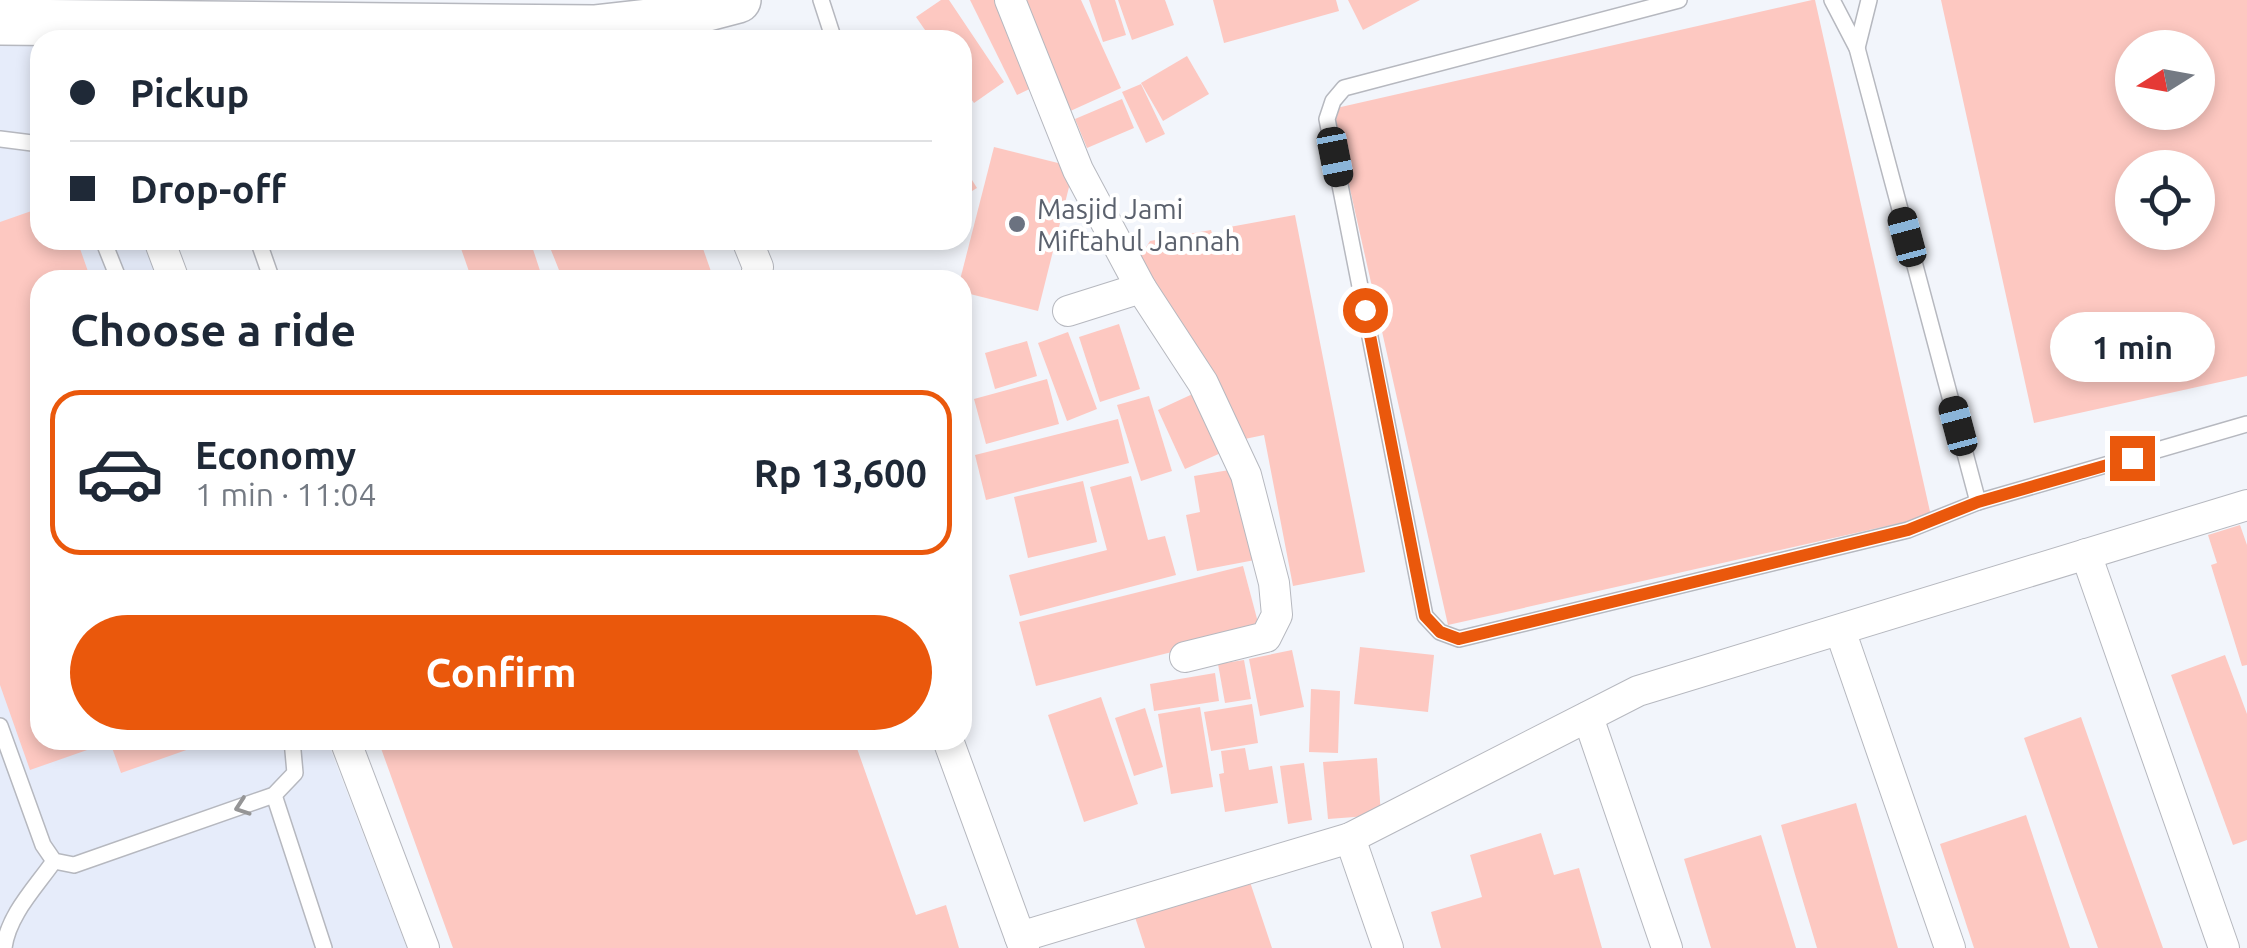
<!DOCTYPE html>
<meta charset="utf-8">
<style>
body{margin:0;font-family:Ubuntu,sans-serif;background:#f2f2f3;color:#1f2937;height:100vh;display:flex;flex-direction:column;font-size:38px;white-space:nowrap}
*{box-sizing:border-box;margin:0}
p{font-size:32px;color:#747a83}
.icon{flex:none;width:55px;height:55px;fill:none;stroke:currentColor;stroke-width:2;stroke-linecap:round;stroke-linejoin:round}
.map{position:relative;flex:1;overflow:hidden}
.sheet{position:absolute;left:30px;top:270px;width:942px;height:480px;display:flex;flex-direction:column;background:#fff;border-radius:30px;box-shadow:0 5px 15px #0003}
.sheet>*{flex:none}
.guide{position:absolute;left:30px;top:30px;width:942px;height:220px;border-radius:30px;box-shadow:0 5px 15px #0003;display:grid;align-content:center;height:220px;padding:0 40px;background:#fff}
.needle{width:65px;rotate:259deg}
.buttons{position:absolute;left:2115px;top:30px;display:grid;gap:20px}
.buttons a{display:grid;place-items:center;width:100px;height:100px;border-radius:50%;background:#fff;box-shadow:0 5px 15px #0003;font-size:50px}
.end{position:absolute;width:45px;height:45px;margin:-22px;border:12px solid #ea580c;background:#fff;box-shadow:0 0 0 5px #fff}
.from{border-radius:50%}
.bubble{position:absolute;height:70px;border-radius:35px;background:#fff;box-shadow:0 5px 15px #0003;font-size:32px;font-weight:600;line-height:70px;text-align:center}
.car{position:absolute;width:30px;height:60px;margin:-30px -15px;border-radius:12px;box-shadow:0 0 8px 2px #0007;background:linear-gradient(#222 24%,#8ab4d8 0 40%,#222 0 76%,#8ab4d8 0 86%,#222 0)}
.guide b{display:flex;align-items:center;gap:35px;height:95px;font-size:38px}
.guide b+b{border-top:2px solid #e0e1e3}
.guide i{width:25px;height:25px;background:#1f2937}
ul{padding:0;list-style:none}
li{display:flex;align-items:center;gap:30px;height:165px;margin:0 20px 15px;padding:0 20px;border:5px solid #e0e1e3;border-radius:30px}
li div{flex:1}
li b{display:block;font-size:38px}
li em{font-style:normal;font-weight:600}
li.current{border-color:#ea580c}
li>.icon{width:90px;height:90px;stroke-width:1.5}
h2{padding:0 40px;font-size:45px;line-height:120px}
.button{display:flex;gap:20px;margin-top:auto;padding:20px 40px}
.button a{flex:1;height:115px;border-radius:60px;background:#ea580c;color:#fff;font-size:40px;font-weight:600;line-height:115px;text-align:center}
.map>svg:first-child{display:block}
</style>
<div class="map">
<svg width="2247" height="948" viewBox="0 0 2247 948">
<rect width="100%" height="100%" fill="#f2f5fb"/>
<polygon fill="#e6ecfa" points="0,46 40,46 40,240 152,240 166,280 40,280 40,740 327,740 407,948 0,948"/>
<g fill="#fdc8c1" fill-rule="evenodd">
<polygon points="941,0 949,0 1004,82 974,103 962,86 962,40 932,40 916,17"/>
<polygon points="970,0 999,0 1040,84 1017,95"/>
<polygon points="1015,0 1081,0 1121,88 1066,113"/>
<polygon points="1089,0 1115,0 1126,35 1103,42"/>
<polygon points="1118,0 1165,0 1174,25 1132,40"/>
<polygon points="1213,0 1336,0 1339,11 1224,43"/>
<polygon points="1348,0 1420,0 1363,30"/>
<polygon points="1812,0 1815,0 1931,516 1448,625 1332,109"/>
<path d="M1941 0H2247V376L2034 423ZM2132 48H2198V112H2132ZM2132 168H2198V232H2132Z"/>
<polygon points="1187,56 1209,94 1163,121 1141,83"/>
<polygon points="1141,84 1165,134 1146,143 1122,92"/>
<polygon points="1122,99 1134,128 1087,148 1075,119"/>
<polygon points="994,147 1074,167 1038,311 962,292 960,280"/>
<polygon points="962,164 977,188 962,197"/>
<polygon points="40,208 40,240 77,240 91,280 40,280 40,740 212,741 121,773 110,742 30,770 0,685 0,222"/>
<polygon points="1295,215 1365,572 1293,586 1264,435 1240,440 1133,268 1150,241 1211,230 1214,239 1225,238 1224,228"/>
<polygon points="458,240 530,240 543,280 472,280"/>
<polygon points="547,240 700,240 714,280 563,280"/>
<polygon points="1119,324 1140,389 1100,402 1079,337"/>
<polygon points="1068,332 1097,409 1067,421 1038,343"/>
<polygon points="1027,341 1037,376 995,389 985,353"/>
<polygon points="1047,379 1059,424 986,444 974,399"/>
<polygon points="1197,392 1223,452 1185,469 1158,410"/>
<polygon points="1149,396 1172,471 1141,481 1117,405"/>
<polygon points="1118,419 1129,463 986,500 975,455"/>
<polygon points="1235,469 1255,560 1197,571 1186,515 1200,512 1194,476"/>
<polygon points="1131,476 1148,540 1165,536 1176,575 1020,616 1009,575 1107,550 1090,487"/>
<polygon points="1083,481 1097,542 1028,558 1014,497"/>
<polygon points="2240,525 2247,545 2247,665 2242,666 2211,565 2217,563 2208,535"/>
<polygon points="1243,566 1260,630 1036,686 1019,622"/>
<polygon points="1360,647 1434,655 1428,712 1354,704"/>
<polygon points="1292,650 1304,707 1260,716 1249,659"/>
<polygon points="2225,655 2247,714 2247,840 2233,845 2171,675"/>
<polygon points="1244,660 1251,699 1225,703 1218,664"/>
<polygon points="1215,673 1219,701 1154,711 1150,684"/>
<polygon points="1311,689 1340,691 1338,753 1309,752"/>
<polygon points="1101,697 1138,804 1084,822 1048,715"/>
<polygon points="1252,704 1258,743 1211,751 1204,712"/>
<polygon points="1200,707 1213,787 1171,794 1158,714"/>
<polygon points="1145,708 1163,767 1134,776 1115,718"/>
<polygon points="2081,717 2127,848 2163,948 2098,948 2069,868 2024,738"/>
<polygon points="378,740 854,740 916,915 946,905 959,948 453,948"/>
<polygon points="1245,748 1249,770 1272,766 1278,803 1225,812 1219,774 1224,773 1221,751"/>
<polygon points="1377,758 1381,815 1328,819 1323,762"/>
<polygon points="1304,763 1312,820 1288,824 1280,766"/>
<polygon points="1856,803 1881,890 1898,948 1817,948 1794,871 1781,825"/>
<polygon points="2026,815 2070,948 1974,948 1940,844"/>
<polygon points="1541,833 1554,875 1579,868 1602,948 1441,948 1431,912 1482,897 1470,855"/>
<polygon points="1761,835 1796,948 1711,948 1684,859"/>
<polygon points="1248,876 1272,948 1145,948 1134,914"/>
</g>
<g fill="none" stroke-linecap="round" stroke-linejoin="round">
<g stroke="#b6b8bf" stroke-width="18">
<g id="lane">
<polyline points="821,0 834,40"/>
<polyline points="1679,0 1344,88 1333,101 1327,119 1425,616 1440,632 1459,639 1908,530 1978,502 1857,48 1832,0"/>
<polyline points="1857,48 1869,0"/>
<polyline points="0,139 40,144"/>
<polyline points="103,240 119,280"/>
<polyline points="258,240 272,280"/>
<polyline points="1978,502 2247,424"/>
<polyline points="0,726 43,845 54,861 74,865 274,795 295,773 292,740"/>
<polyline points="274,795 324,948"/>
<path d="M4 948C8 915 36 887 54 861"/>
</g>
</g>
<g stroke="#b6b8bf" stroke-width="32">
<g id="street">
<polyline points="1010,0 1078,170 1141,288"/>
<polyline points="159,240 174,280"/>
<polyline points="747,240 758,267 755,280"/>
<polyline points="1068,311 1141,288 1203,383 1246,475 1274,583 1277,615 1266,637 1185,657"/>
<polyline points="2086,554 2224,948"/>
<polyline points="1840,630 1950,948"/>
<polyline points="1588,717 1667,948"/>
<polyline points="345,740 424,948"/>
<polyline points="948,740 1024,948"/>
<polyline points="1350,838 1388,948"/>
<polyline points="1020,937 1350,838 1638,691 2247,505"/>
</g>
</g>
<g stroke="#b6b8bf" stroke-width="48">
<polyline id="secondary" points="0,22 594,28 658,21 738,0"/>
</g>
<use href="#lane" stroke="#fff" stroke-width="15"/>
<use href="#street" stroke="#fff" stroke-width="30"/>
<use href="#secondary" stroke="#fff" stroke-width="45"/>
</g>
<defs><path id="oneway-chevron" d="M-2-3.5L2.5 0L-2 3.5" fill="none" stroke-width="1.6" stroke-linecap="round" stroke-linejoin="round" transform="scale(2.5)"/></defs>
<use stroke="#959596" href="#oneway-chevron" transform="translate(242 807) rotate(161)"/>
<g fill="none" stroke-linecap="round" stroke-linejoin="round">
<polyline stroke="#ea580c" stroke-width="12" points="1365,310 1425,616 1440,632 1459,639 1908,530 1978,502 2132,458"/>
</g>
<circle fill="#6b7280" stroke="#fff" stroke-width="4" cx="1017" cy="224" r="10"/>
<g text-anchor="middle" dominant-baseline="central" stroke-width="8" stroke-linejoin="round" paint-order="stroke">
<g font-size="28" fill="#5b616d" stroke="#fff" text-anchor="start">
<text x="1037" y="208">Masjid Jami<tspan x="1037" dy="32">Miftahul Jannah</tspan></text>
</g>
</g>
</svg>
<div class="buttons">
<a><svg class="needle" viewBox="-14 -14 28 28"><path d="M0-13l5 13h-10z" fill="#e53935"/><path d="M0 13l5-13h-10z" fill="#747a83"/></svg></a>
<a><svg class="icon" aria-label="locate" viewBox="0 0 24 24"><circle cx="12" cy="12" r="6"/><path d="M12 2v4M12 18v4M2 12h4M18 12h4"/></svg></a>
</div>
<i class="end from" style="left:1365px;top:310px"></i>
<i class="end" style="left:2132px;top:458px"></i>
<div class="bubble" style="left:2050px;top:312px;width:165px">1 min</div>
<i class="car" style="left:1335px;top:157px;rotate:169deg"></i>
<i class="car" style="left:1907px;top:237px;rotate:345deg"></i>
<i class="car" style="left:1958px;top:426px;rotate:345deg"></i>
<div class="guide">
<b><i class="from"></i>Pickup</b>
<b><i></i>Drop-off</b>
</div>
<section class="sheet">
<h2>Choose a ride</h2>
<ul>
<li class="current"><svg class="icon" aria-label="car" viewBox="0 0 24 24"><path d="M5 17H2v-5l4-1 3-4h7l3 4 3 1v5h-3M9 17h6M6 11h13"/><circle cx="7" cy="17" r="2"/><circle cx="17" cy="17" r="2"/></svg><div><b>Economy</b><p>1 min · 11:04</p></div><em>Rp 13,600</em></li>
</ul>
<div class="button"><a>Confirm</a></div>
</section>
</div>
